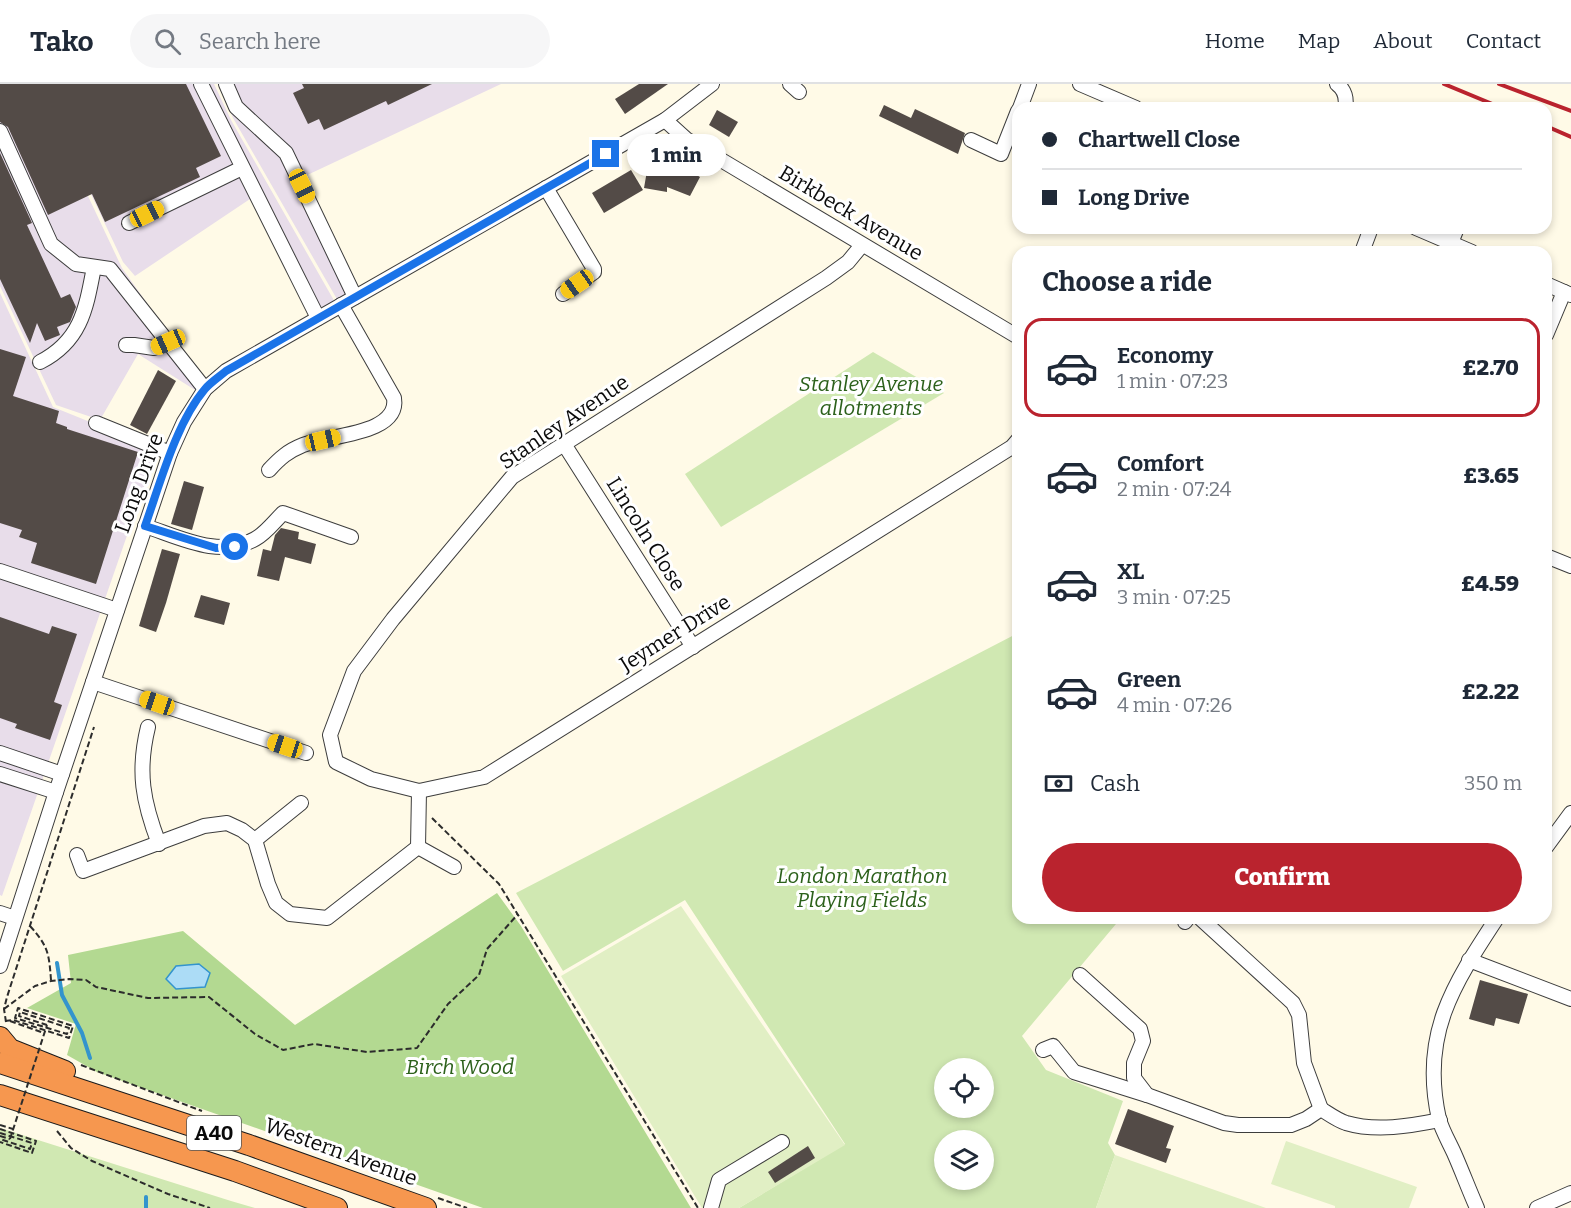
<!DOCTYPE html>
<meta charset="utf-8">
<style>
body{margin:0;font-family:Bitter,serif;background:#f6f6f7;color:#1f2937;height:100vh;display:flex;flex-direction:column;font-size:22px;white-space:nowrap}
*{box-sizing:border-box;margin:0}
p{font-size:20px;color:#747a83}
.icon{flex:none;width:33px;height:33px;fill:none;stroke:currentColor;stroke-width:2;stroke-linecap:round;stroke-linejoin:round}
.map{position:relative;flex:1;overflow:hidden}
.side{position:absolute;left:1012px;top:162px;width:540px;height:678px;display:flex;flex-direction:column;background:#fff;border-radius:18px;box-shadow:0 3px 9px #0003}
.side>*{flex:none}
.guide{position:absolute;left:1012px;top:18px;width:540px;height:132px;border-radius:18px;box-shadow:0 3px 9px #0003;display:grid;align-content:center;height:132px;padding:0 30px;background:#fff}
.controls{position:absolute;left:934px;top:974px;display:grid;gap:12px}
.controls a{display:grid;place-items:center;width:60px;height:60px;border-radius:50%;background:#fff;box-shadow:0 3px 9px #0003;font-size:30px}
.end{position:absolute;width:27px;height:27px;margin:-14px;border:8px solid #1a73e8;background:#fff;box-shadow:0 0 0 3px #fff}
.from{border-radius:50%}
.bubble{position:absolute;height:42px;border-radius:21px;background:#fff;box-shadow:0 3px 9px #0003;font-size:20px;font-weight:800;line-height:42px;text-align:center}
.car{position:absolute;width:18px;height:36px;margin:-18px -9px;border-radius:8px;box-shadow:0 0 4px 2px #0007;background:linear-gradient(#f5c518 24%,#345 0 40%,#f5c518 0 76%,#345 0 86%,#f5c518 0)}
.guide b{display:flex;align-items:center;gap:21px;height:57px;font-size:22px}
.guide b+b{border-top:2px solid #e0e1e3}
.guide i{width:15px;height:15px;background:#1f2937}
ul{padding:0;list-style:none}
li{display:flex;align-items:center;gap:18px;height:99px;margin:0 12px 9px;padding:0 18px;border:3px solid transparent;border-radius:18px}
li div{flex:1}
li b{display:block;font-size:22px}
li em{font-style:normal;font-weight:800}
li.selected{border-color:#ba232e}
li>.icon{width:54px;height:54px;stroke-width:1.5}
h2{padding:0 30px;font-size:27px;line-height:72px}
.pay{display:flex;align-items:center;gap:15px;height:66px;padding:0 30px;font-size:22px}
.pay p{margin-inline-start:auto}
.primary-button{display:flex;gap:12px;margin-top:auto;padding:12px 30px}
.primary-button a{flex:1;height:69px;border-radius:36px;background:#ba232e;color:#fff;font-size:24px;font-weight:800;line-height:69px;text-align:center}
header{display:flex;align-items:center;gap:36px;box-sizing:border-box;height:84px;padding:0 30px;background:#fff;border-bottom:2px solid #e0e1e3}
header strong{font-size:28px}
nav{display:flex;gap:33px;margin-inline-start:auto;font-size:21px}
.search{width:420px;height:54px;background:#f6f6f7;display:flex;align-items:center;gap:15px;box-sizing:border-box;padding:0 21px;border-radius:33px;color:#747a83;font-size:22px}
.map>svg:first-child{display:block}
</style>
<header>
<strong>Tako</strong>
<div class="search"><svg class="icon" aria-label="search" viewBox="0 0 24 24"><circle cx="10" cy="10" r="6"/><path d="M15 15l6 6"/></svg>Search here</div>
<nav><a>Home</a><a>Map</a><a>About</a><a>Contact</a></nav>
</header>
<div class="map">
<svg width="1571" height="1124" viewBox="0 0 1571 1124">
<rect width="100%" height="100%" fill="#fffae7"/>
<g fill="#e8ddea">
<polygon points="0,0 35,0 122,184 203,298 195,306 138,270 100,336 56,321 0,202"/>
<polygon points="39,0 214,0 231,36 336,220 315,232 250,115 135,192 123,178"/>
<polygon points="218,0 501,0 303,93 358,206 338,217 233,34"/>
<polygon points="0,209 53,323 157,365 2,812 0,811"/>
</g>
<g fill="#d0e8b2" fill-rule="evenodd">
<polygon points="873,268 944,309 721,443 685,390"/>
<path d="M1018 549V834H1121L1022 952 1046 986 1123 1017 1108 1059 1115 1071 1096 1124H739L845 1060 685 816 563 887 516 809ZM945 984H984V1023H945ZM945 1056H984V1095H945Z"/>
<polygon points="0,1044 231,1117 255,1124 0,1124"/>
</g>
<polygon fill="#b3d991" points="497,809 521,842 691,1124 483,1124 97,988 67,971 76,940 27,924 71,899 68,871 183,847 295,941"/>
<g fill="#e1efc4">
<polygon points="681,822 845,1061 739,1124 702,1124 561,892"/>
<polygon points="1286,1057 1417,1103 1409,1124 1335,1124 1335,1122 1271,1100"/>
<polygon points="1115,1071 1266,1124 1096,1124"/>
</g>
<polygon fill="#acdcf6" stroke="#3394cd" stroke-width="1.5" points="199,880 210,889 205,903 176,905 166,895 176,882"/>
<g fill="none" stroke-linecap="round" stroke-linejoin="round">
<g stroke="#3394cd" stroke-width="4">
<polyline points="57,879 62,911 82,949 90,974"/>
<polyline points="146,1113 146,1124"/>
</g>
</g>
<g fill="#534b47">
<polygon points="0,0 186,0 221,72 196,84 200,93 105,138 92,110 48,131 8,43 0,38"/>
<polygon points="302,0 432,0 388,21 386,17 324,46 319,35 308,40 293,9 304,4"/>
<polygon points="639,0 668,0 625,30 615,15"/>
<polygon points="884,21 911,34 915,25 965,49 958,70 879,32"/>
<polygon points="717,26 738,38 729,53 709,41"/>
<polygon points="0,69 32,139 27,141 61,214 70,210 76,223 70,238 57,243 60,251 45,257 37,239 30,259 0,195"/>
<polygon points="648,81 690,87 700,93 690,112 667,103 667,108 644,104"/>
<polygon points="631,86 643,106 604,129 592,109"/>
<polygon points="0,265 26,273 13,312 59,327 56,339 67,343 67,345 138,368 96,500 31,479 37,459 19,453 22,446 0,439"/>
<polygon points="158,286 176,297 147,350 130,341"/>
<polygon points="184,397 204,403 192,446 171,440"/>
<polygon points="281,444 299,448 298,455 316,460 311,480 285,473 279,497 257,492 263,465 271,467 275,451"/>
<polygon points="162,465 180,470 166,519 156,548 139,542"/>
<polygon points="201,511 230,519 224,541 194,533"/>
<polygon points="0,533 49,550 52,542 77,550 54,618 62,621 50,656 15,644 17,640 0,634"/>
<polygon points="1480,896 1528,910 1519,940 1496,934 1494,942 1469,935"/>
<polygon points="1128,1025 1174,1042 1166,1064 1171,1065 1166,1079 1115,1060"/>
<polygon points="808,1062 815,1074 775,1099 768,1088"/>
</g>
<g fill="none" stroke-linecap="round" stroke-linejoin="round">
<g stroke="#3d3d3d" stroke-width="16">
<g id="minor">
<polyline points="201,0 318,234"/>
<polyline points="226,0 236,23 286,69 355,213"/>
<polyline points="790,0 799,8"/>
<polyline points="1080,0 1136,24"/>
<path d="M1337 0C1345 6 1347 15 1345 24"/>
<polyline points="1020,24 1029,0"/>
<polyline points="665,36 686,55 1018,253"/>
<polyline points="0,47 51,160 76,180 110,185 205,305"/>
<polyline points="971,56 1001,70 1018,27"/>
<polyline points="546,104 594,185 594,188 563,210"/>
<polyline points="129,139 242,84"/>
<polyline points="1416,144 1472,168"/>
<polyline points="1451,159 1457,144"/>
<polyline points="862,161 848,178 826,194 512,393 393,535 354,587 330,651 336,678 371,695 419,707 484,693 1012,363 1018,356"/>
<polyline points="1362,168 1371,144"/>
<polyline points="1546,200 1571,211"/>
<polyline points="1546,251 1564,208"/>
<polyline points="126,261 134,261 154,264 168,258"/>
<path d="M40 278C81 257 86 225 94 183"/>
<polyline points="96,339 170,369"/>
<polyline points="564,360 693,563"/>
<path d="M269 386C280 374 288 367 303 361 327 351 400 351 394 314L341 221"/>
<path d="M145 442C179 453 220 475 255 455 265 450 274 438 283 429L351 453"/>
<polyline points="1546,472 1571,482"/>
<polyline points="0,487 117,526"/>
<polyline points="93,598 306,669"/>
<path d="M148 643C137 688 143 718 159 760"/>
<polyline points="0,669 62,690"/>
<polyline points="0,690 56,708"/>
<polyline points="255,756 301,719"/>
<polyline points="418,763 454,783"/>
<polyline points="1546,763 1571,729"/>
<polyline points="77,771 83,787 204,742 227,739 242,746 255,756 268,800 276,819 290,830 327,834 418,763 419,707"/>
<polyline points="0,829 15,834"/>
<polyline points="1200,834 1293,919 1299,931 1304,979 1321,1025"/>
<polyline points="1185,838 1188,834"/>
<polyline points="1469,876 1571,915"/>
<polyline points="0,882 56,708 170,369 184,338 205,305 226,287 665,36 712,0"/>
<path d="M1080 891 1140 945 1143 957 1134 979V994L1147 1011 1224 1039 1238 1041H1291L1306 1035 1321 1025C1329 1030 1337 1036 1346 1039 1376 1048 1410 1042 1440 1036"/>
<polyline points="1043,966 1053,962 1074,988 1147,1011"/>
<polyline points="711,1124 719,1096 782,1058"/>
<path d="M1477 1124C1469 1106 1462 1087 1454 1069 1449 1058 1442 1046 1439 1035 1420 951 1453 901 1497 834"/>
<polyline points="1537,1124 1571,1109"/>
</g>
</g>
<g stroke="#1b1b1b" stroke-width="22">
<g id="highway">
<polyline points="0,953 10,965 65,987"/>
<polyline points="0,979 249,1061 426,1124"/>
<polyline points="0,1011 235,1087 337,1124"/>
</g>
</g>
<g stroke="#2c2c2c" stroke-width="2" stroke-dasharray="6 3" stroke-linecap="butt">
<polyline points="432,734 499,800 698,1124"/>
<path d="M30 842C48 862 49 869 51 896"/>
<polyline points="4,925 35,902 51,897 69,895 86,896 96,903 148,914 209,913 255,950 283,966 314,960 367,968 417,964 448,920 479,891 487,865 518,830"/>
<polyline points="5,937 13,936 69,954 73,942 18,924 15,934 67,950 69,944 20,928 19,932 47,941"/>
<polyline points="10,937 44,949"/>
<polyline points="6,938 4,925 7,913 94,643"/>
<polyline points="81,981 202,1027"/>
<polyline points="0,1041 13,1045"/>
<polyline points="0,1045 36,1057 32,1069 0,1058"/>
<polyline points="57,1047 71,1064 92,1077 168,1110 210,1124"/>
<polyline points="0,1049 32,1059 30,1065 0,1055"/>
<polyline points="0,1052 10,1055"/>
<polyline points="438,1114 467,1124"/>
</g>
<use href="#minor" stroke="#fff" stroke-width="14"/>
<use href="#highway" stroke="#f6974f" stroke-width="20"/>
<g stroke="#ba232e" stroke-width="4">
<polyline points="1444,0 1502,24"/>
<polyline points="1499,0 1571,27"/>
<polyline points="1546,42 1571,53"/>
</g>
<polyline stroke="#2c2c2c" stroke-width="2" stroke-dasharray="6 3" stroke-linecap="butt" points="10,1055 47,941"/>
</g>
<g fill="none" stroke-linecap="round" stroke-linejoin="round">
<path stroke="#1a73e8" stroke-width="8" d="M235 463 216 464 145 442C160 400 176 339 205 305 211 298 219 293 226 287L606 70"/>
</g>
<g text-anchor="middle" dominant-baseline="central" stroke-width="6" stroke-linejoin="round" paint-order="stroke">
<rect fill="#fff" stroke="#545454" stroke-width="1.5" x="187" y="1032" width="54" height="34" rx="4.5"/>
<g font-size="20" font-weight="bold" fill="#0a0a0a">
<text x="214" y="1049">A40</text>
</g>
<g font-size="21" fill="#0a0a0a" stroke="#fff">
<text transform="translate(851 129) rotate(31)">Birkbeck Avenue</text>
<text transform="translate(564 338) rotate(-34)">Stanley Avenue</text>
<text transform="translate(139 399) rotate(-70)">Long Drive</text>
<text transform="translate(646 450) rotate(58)">Lincoln Close</text>
<text transform="translate(675 549) rotate(-32)">Jeymer Drive</text>
<text transform="translate(341 1068) rotate(20)">Western Avenue</text>
</g>
<g font-size="21" font-style="italic" fill="#2c611b" stroke="#fff">
<text x="871" y="300">Stanley Avenue<tspan x="871" dy="24">allotments</tspan></text>
<text x="862" y="792">London Marathon<tspan x="862" dy="24">Playing Fields</tspan></text>
<text x="460" y="983">Birch Wood</text>
</g>
</g>
</svg>
<div class="controls">
<a><svg class="icon" aria-label="locate" viewBox="0 0 24 24"><circle cx="12" cy="12" r="6"/><path d="M12 2v4M12 18v4M2 12h4M18 12h4"/></svg></a>
<a><svg class="icon" aria-label="layers" viewBox="0 0 24 24"><path d="M12 4l9 5-9 5-9-5zM3 14l9 5 9-5"/></svg></a>
</div>
<i class="end from" style="left:235px;top:463px"></i>
<i class="end" style="left:606px;top:70px"></i>
<div class="bubble" style="left:627px;top:50px;width:99px">1 min</div>
<i class="car" style="left:302px;top:102px;rotate:154deg"></i>
<i class="car" style="left:147px;top:130px;rotate:64deg"></i>
<i class="car" style="left:577px;top:200px;rotate:235deg"></i>
<i class="car" style="left:168px;top:258px;rotate:246deg"></i>
<i class="car" style="left:323px;top:356px;rotate:77deg"></i>
<i class="car" style="left:157px;top:619px;rotate:289deg"></i>
<i class="car" style="left:285px;top:662px;rotate:288deg"></i>
<div class="guide">
<b><i class="from"></i>Chartwell Close</b>
<b><i></i>Long Drive</b>
</div>
<section class="side">
<h2>Choose a ride</h2>
<ul>
<li class="selected"><svg class="icon" aria-label="car" viewBox="0 0 24 24"><path d="M5 17H2v-5l4-1 3-4h7l3 4 3 1v5h-3M9 17h6M6 11h13"/><circle cx="7" cy="17" r="2"/><circle cx="17" cy="17" r="2"/></svg><div><b>Economy</b><p>1 min · 07:23</p></div><em>£2.70</em></li>
<li><svg class="icon" aria-label="car" viewBox="0 0 24 24"><path d="M5 17H2v-5l4-1 3-4h7l3 4 3 1v5h-3M9 17h6M6 11h13"/><circle cx="7" cy="17" r="2"/><circle cx="17" cy="17" r="2"/></svg><div><b>Comfort</b><p>2 min · 07:24</p></div><em>£3.65</em></li>
<li><svg class="icon" aria-label="car" viewBox="0 0 24 24"><path d="M5 17H2v-5l4-1 3-4h7l3 4 3 1v5h-3M9 17h6M6 11h13"/><circle cx="7" cy="17" r="2"/><circle cx="17" cy="17" r="2"/></svg><div><b>XL</b><p>3 min · 07:25</p></div><em>£4.59</em></li>
<li><svg class="icon" aria-label="car" viewBox="0 0 24 24"><path d="M5 17H2v-5l4-1 3-4h7l3 4 3 1v5h-3M9 17h6M6 11h13"/><circle cx="7" cy="17" r="2"/><circle cx="17" cy="17" r="2"/></svg><div><b>Green</b><p>4 min · 07:26</p></div><em>£2.22</em></li>
</ul>
<div class="pay"><svg class="icon" aria-label="cash" viewBox="0 0 24 24"><path d="M3 7h18v10H3z"/><circle cx="12" cy="12" r="2"/></svg>Cash<p>350 m</p></div>
<div class="primary-button"><a>Confirm</a></div>
</section>
</div>
